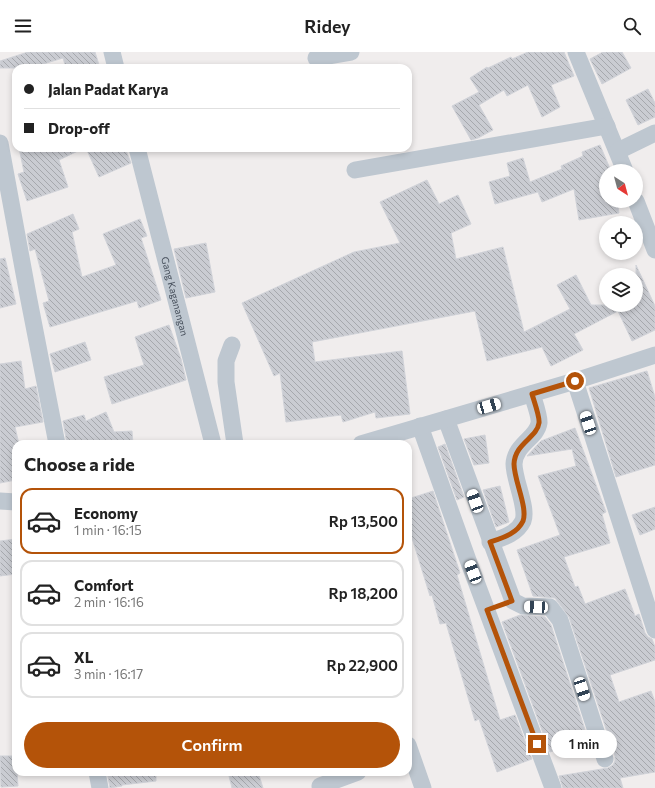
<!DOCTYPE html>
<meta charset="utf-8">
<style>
body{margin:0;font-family:Commissioner,sans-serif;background:#f6f6f6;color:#222;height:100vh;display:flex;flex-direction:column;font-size:15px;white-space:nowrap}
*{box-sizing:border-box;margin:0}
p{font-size:13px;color:#767676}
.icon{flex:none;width:22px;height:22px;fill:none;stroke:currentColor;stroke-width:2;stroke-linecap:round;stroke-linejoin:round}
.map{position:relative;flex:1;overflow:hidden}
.side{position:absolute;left:12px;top:388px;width:400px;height:336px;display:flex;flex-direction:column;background:#fff;border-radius:12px;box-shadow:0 2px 6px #0003}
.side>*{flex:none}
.hud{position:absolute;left:12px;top:12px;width:400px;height:88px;border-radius:12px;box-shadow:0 2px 6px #0003;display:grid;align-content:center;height:88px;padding:0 12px;background:#fff}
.needle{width:26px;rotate:144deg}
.tools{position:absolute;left:599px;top:112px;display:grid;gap:8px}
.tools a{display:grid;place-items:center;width:44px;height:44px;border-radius:50%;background:#fff;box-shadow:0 2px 6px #0003;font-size:20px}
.end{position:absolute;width:18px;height:18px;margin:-9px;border:5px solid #b45309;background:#fff;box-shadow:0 0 0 2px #fff}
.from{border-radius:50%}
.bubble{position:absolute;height:28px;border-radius:14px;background:#fff;box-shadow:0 2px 6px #0003;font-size:13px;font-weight:600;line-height:28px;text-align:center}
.car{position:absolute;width:12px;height:24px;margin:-12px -6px;border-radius:5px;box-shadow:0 0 3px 1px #0007;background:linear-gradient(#fff 24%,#345 0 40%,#fff 0 76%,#345 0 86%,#fff 0)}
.hud b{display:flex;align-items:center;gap:14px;height:38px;font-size:15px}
.hud b+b{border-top:1px solid #e0e0e0}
.hud i{width:10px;height:10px;background:#222}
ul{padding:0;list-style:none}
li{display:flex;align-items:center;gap:12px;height:66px;margin:0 8px 6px;padding:0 4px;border:2px solid #e0e0e0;border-radius:12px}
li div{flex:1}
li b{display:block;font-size:15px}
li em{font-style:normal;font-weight:600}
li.on{border-color:#b45309}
li>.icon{width:36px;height:36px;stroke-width:1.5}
h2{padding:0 12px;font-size:18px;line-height:48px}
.cta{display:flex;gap:8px;margin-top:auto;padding:8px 12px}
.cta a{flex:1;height:46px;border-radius:24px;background:#b45309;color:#fff;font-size:16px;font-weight:600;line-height:46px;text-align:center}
header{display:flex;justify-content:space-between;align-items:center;height:52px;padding:0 12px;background:#fff;font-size:18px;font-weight:600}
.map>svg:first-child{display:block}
</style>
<header><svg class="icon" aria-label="menu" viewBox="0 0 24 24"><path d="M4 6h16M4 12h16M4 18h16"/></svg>Ridey<svg class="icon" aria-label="search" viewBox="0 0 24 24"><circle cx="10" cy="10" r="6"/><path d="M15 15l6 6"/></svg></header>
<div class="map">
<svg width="655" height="736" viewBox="0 0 655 736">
<defs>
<pattern id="building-back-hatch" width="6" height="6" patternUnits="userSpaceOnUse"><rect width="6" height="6" fill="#caccd2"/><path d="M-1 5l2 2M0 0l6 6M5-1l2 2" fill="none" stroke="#a6a8ad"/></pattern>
</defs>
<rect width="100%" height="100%" fill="#f0eded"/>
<g fill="url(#building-back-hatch)" stroke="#d1d3d9">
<polygon points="28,0 95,0 100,16 66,16 63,6 30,16 0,16 0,9"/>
<polygon points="528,0 564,0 574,24 551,33 560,55 542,65 528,33 507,44 504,38 479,53 493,78 478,86 471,88 452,54 479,40 470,26 487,15 488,16 511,5 512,7"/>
<polygon points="603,0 622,0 631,16 602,32 590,7"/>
<polygon points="648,37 655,51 655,65 638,73 626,48"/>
<polygon points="600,93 611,119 606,119 606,149 617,149 619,161 579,168 574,137 542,150 538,140 495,152 489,130 510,124 507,111 523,106 530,130 562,117 561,114 583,104 582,100"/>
<polygon points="19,96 84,96 59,108 68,135 27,149 18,122 24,120"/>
<polygon points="86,96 125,96 131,111 99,125"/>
<polygon points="427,128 439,152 458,143 471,172 451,181 456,207 503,195 524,280 570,257 557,233 576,223 591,253 636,253 636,213 655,254 655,278 632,289 618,259 574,282 583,298 551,314 542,295 487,309 475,259 312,290 315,310 402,299 410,362 376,366 375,360 343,370 341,363 286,370 280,321 274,324 242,251 354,200 400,191 380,150"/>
<polygon points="73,162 79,177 72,180 82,225 116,213 103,182 140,167 147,184 141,186 161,248 139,256 137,249 50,275 43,251 49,249 35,197 30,199 27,182"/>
<polygon points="206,191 215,240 186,246 174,197"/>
<polygon points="5,206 16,252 0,256 0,207"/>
<polygon points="169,273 181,307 186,328 112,352 104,325 144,313 135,285"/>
<polygon points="85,290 91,308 55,320 50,302"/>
<polygon points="21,309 25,337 36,334 43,370 15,375 19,392 16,392 16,428 0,431 0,312"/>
<polygon points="647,319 655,345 655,413 616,425 589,336"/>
<polygon points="106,360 114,380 132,379 133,392 67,392 63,369 84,363 86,369"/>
<polygon points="575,376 606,460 602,462 610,491 564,505 575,535 578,534 585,552 625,537 635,564 639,562 645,581 648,585 652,587 655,595 655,608 610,623 619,650 651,639 655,650 655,720 620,726 623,736 563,736 559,724 608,716 613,713 615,709 615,704 569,565 555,546 533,544 517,498 560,483 538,424 576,414 572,397 527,404 541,389"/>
<polygon points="485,383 489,411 474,413 464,387"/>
<polygon points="445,392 464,445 457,448 438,395"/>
<polygon points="500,434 509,470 496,475 483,438"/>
<polygon points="433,439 460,521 457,523 500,668 515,663 532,707 497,720 479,667 475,669 446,571 440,572 432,543 430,544 408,473 408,447"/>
<polygon points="655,455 655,477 640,483 632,463"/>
<polygon points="16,487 16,522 0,524 0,489"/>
<polygon points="520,563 545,565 551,573 588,687 550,700 502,570"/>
<polygon points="0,704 16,704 18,734 1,735"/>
<polygon points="107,720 156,720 156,729 122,733 122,734 110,736"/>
<polygon points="228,720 258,720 263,736 232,736"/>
</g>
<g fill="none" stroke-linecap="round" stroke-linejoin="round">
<g stroke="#bec7d0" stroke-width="17">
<polyline points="112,0 116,16"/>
<polyline points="576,0 625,119"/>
<polyline points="316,6 351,0"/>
<polyline points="0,91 28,243 57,392"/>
<path id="s1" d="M137 96 213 392"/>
<polyline points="618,99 655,81"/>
<polyline points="355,118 607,74"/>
<polyline points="636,149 655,198"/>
<polyline points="232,293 226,309 226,330 235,392"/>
<polyline points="575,329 655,578"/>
<polyline points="446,367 513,549 523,554 550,555 560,568 605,707"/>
<polyline points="420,374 468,508 553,736"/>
<polyline points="361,392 575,329 655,303"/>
<polyline points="0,449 16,450"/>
<path d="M490 490C502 486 517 482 523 469 528 456 514 428 514 412 515 392 537 386 539 371 540 365 534 349 532 342"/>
<polyline points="408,693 423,736"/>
<polyline points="97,720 100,736"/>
<polyline points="320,734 358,720"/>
</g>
</g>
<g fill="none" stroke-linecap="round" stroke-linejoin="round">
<path stroke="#b45309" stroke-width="5" d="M537 692 487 558 512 549 490 490C502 486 517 482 523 469 528 456 514 428 514 412 515 391 537 386 539 371 540 365 534 349 532 342L575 329"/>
</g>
<g text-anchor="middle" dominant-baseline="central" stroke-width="4" stroke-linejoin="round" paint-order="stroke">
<g font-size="10" fill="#464f5b" stroke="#fff">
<text stroke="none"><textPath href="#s1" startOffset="153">Gang Kaganangan</textPath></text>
</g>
</g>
</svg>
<div class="tools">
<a><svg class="needle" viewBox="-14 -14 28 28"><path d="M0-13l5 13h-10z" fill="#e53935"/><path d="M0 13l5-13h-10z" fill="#767676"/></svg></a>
<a><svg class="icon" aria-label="locate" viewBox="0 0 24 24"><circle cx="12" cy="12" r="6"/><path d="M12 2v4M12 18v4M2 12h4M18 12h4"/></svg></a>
<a><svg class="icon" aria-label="layers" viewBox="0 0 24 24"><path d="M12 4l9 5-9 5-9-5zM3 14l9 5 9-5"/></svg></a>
</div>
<i class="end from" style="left:575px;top:329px"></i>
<i class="end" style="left:537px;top:692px"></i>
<div class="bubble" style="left:551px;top:678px;width:66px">1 min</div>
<i class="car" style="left:489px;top:354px;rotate:74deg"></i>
<i class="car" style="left:588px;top:371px;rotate:342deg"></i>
<i class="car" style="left:475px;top:449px;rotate:340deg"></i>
<i class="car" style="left:473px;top:520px;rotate:339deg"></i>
<i class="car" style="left:536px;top:555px;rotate:273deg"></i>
<i class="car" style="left:582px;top:637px;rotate:162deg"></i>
<div class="hud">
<b><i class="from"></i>Jalan Padat Karya</b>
<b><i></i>Drop-off</b>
</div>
<section class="side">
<h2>Choose a ride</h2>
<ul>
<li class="on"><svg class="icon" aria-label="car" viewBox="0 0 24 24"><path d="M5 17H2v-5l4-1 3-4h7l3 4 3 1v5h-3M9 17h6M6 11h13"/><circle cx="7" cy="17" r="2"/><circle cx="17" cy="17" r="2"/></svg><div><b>Economy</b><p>1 min · 16:15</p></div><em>Rp 13,500</em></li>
<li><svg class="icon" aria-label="car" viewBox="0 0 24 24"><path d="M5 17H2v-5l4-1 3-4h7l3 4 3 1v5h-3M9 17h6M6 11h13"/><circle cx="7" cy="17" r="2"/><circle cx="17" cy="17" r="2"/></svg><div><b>Comfort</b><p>2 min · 16:16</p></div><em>Rp 18,200</em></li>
<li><svg class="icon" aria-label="car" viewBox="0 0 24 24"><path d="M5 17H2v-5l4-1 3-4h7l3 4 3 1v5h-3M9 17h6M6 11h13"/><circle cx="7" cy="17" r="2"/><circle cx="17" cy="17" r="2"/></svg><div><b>XL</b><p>3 min · 16:17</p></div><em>Rp 22,900</em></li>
</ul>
<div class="cta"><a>Confirm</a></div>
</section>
</div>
